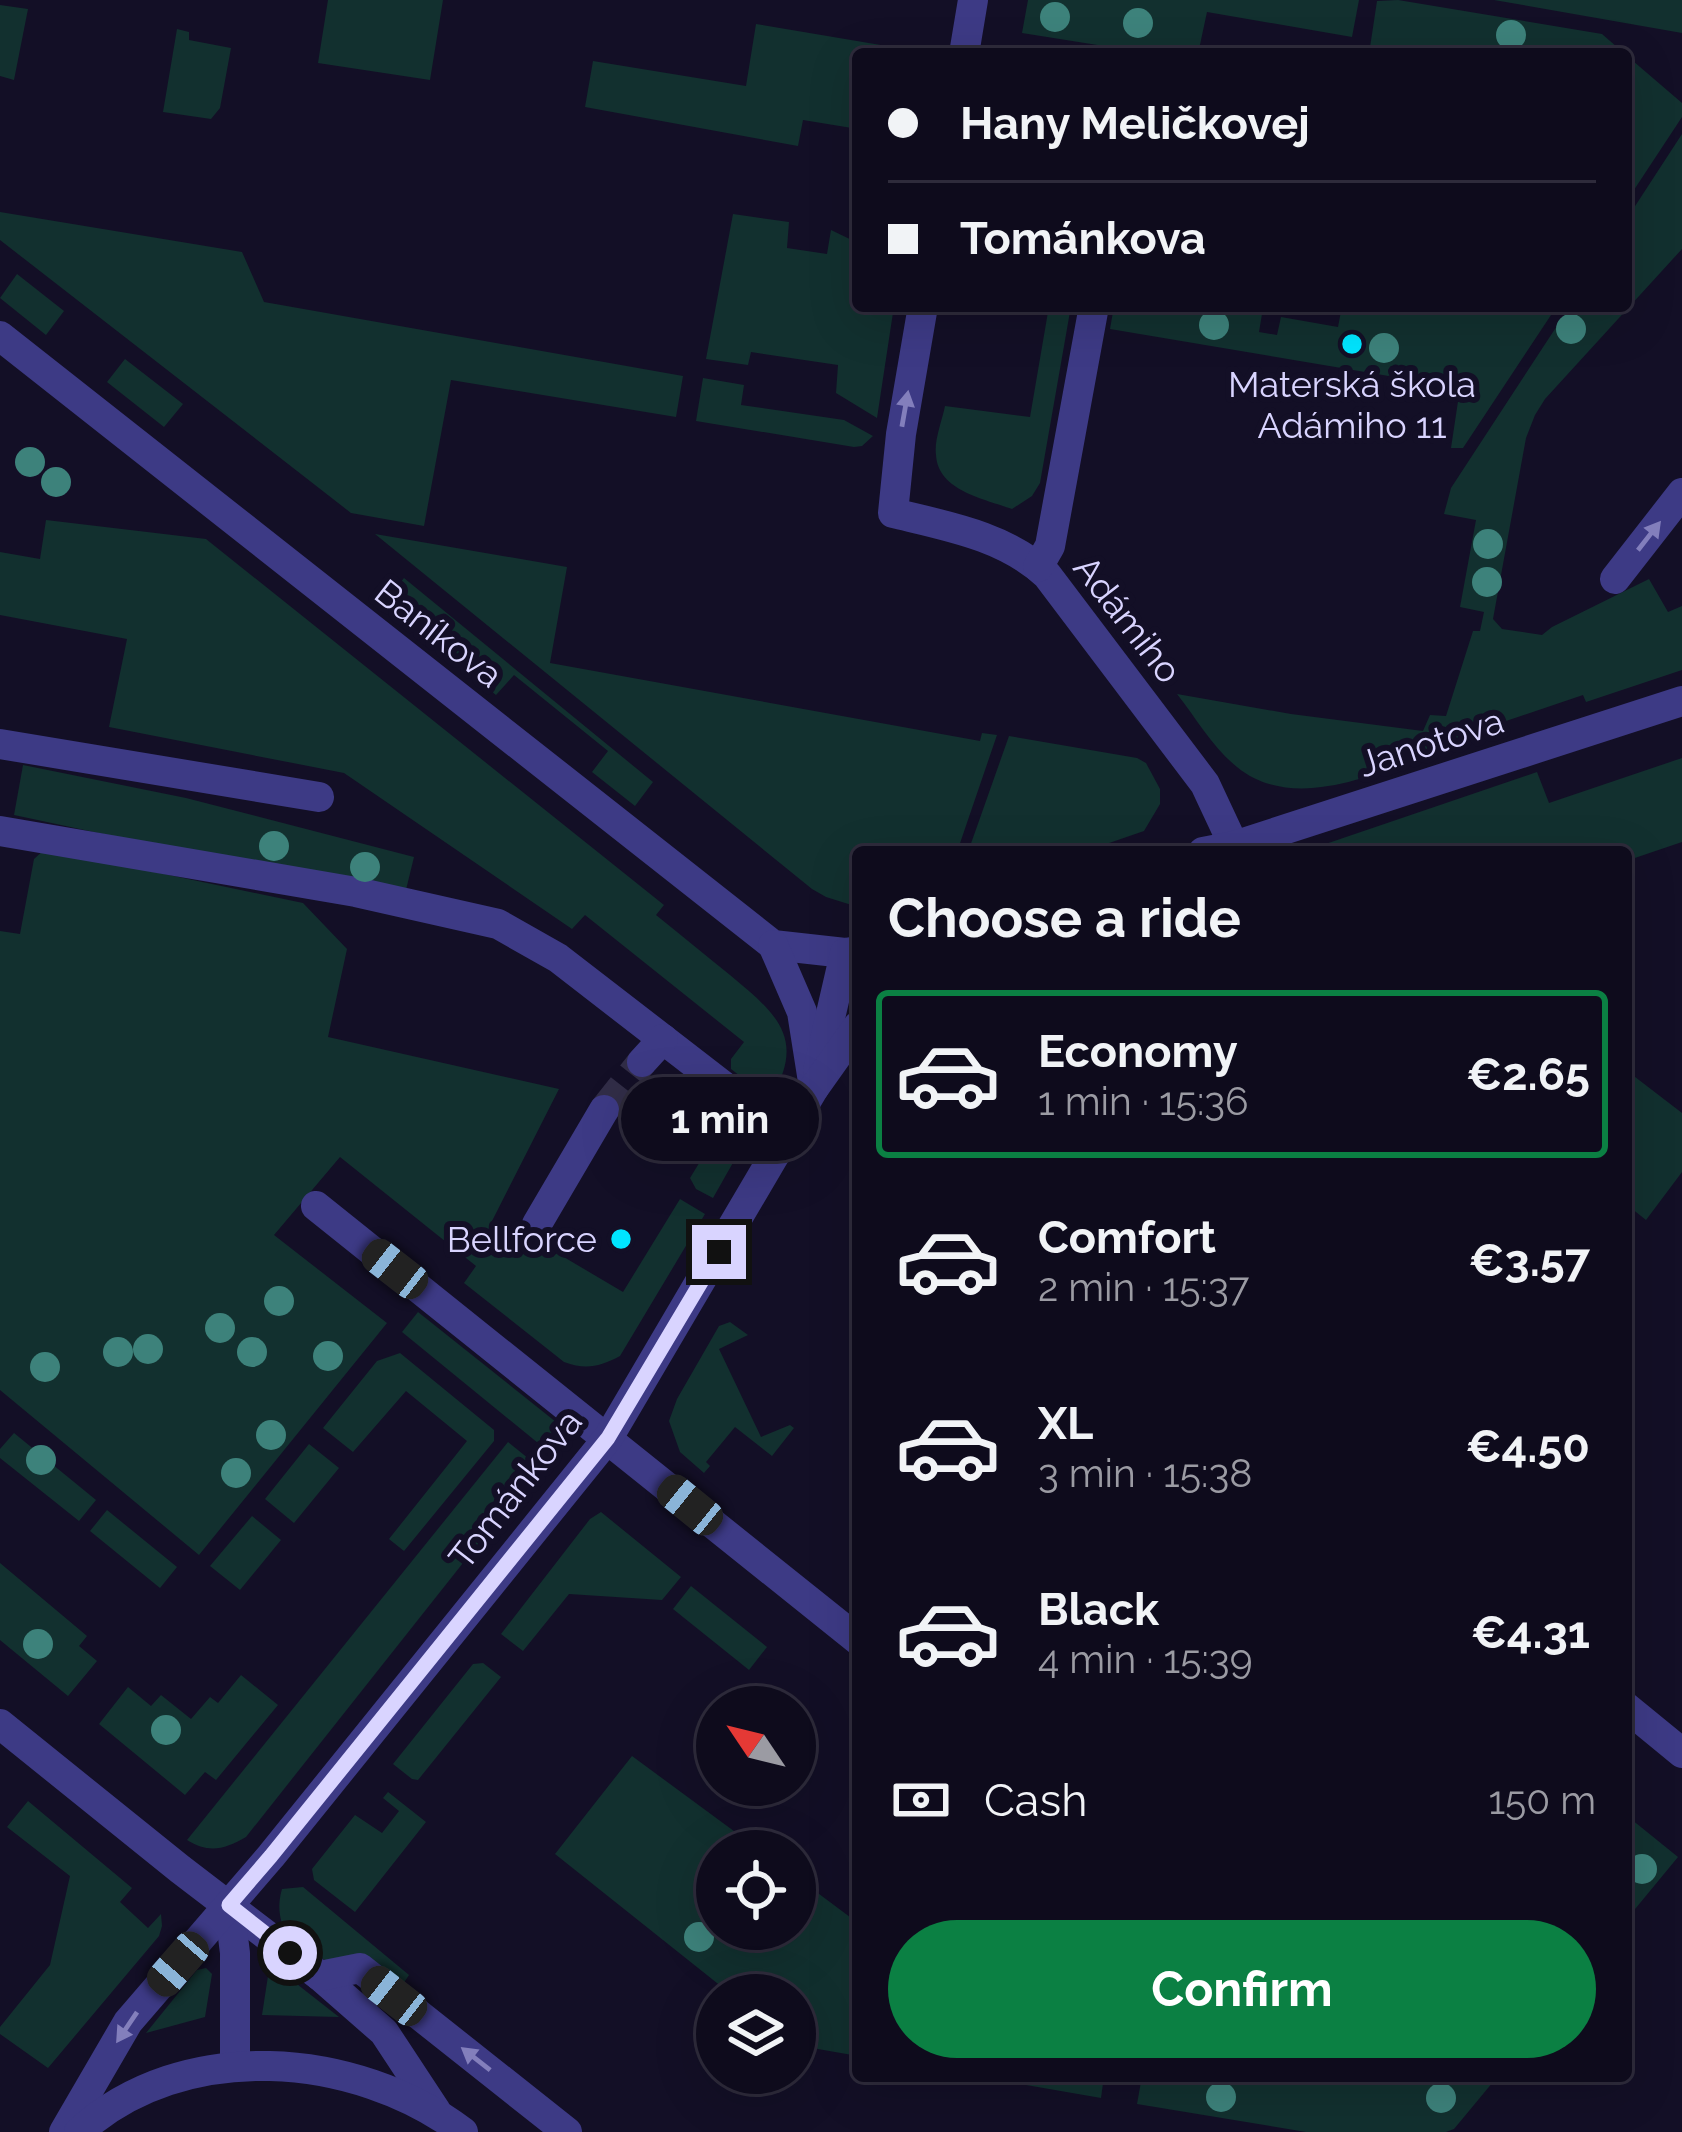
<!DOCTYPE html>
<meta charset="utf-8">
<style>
body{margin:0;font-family:Raleway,sans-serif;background:#171425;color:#f1f3f6;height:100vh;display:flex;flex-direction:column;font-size:45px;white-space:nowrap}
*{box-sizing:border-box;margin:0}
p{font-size:39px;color:#9b9ba3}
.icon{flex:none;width:66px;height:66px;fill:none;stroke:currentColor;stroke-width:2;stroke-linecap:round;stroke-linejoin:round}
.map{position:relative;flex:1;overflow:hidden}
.panel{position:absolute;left:852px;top:846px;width:780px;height:1236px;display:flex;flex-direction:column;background:#0e0b1c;border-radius:12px;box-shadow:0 12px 48px #0002,0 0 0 3px #2e2b3b}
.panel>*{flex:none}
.guide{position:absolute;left:852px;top:48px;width:780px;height:264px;border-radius:12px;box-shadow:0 12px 48px #0002,0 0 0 3px #2e2b3b;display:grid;align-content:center;height:264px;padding:0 36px;background:#0e0b1c}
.needle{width:78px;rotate:305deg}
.buttons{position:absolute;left:696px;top:1686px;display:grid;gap:24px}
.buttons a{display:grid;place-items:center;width:120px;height:120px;border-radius:50%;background:#0e0b1c;box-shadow:0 12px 48px #0002,0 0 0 3px #2e2b3b;font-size:60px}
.end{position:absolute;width:54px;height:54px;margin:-27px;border:15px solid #d9d4ff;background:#111;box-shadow:0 0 0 6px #111}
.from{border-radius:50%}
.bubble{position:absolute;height:84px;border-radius:42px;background:#0e0b1c;box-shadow:0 12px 48px #0002,0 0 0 3px #2e2b3b;font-size:39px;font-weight:700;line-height:84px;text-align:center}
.car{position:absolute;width:36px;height:72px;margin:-36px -18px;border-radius:15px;box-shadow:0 0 9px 3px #0007;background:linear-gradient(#222 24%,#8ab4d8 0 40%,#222 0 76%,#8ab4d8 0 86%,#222 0)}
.guide b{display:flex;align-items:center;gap:42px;height:114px;font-size:45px}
.guide b+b{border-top:3px solid #2e2b3b}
.guide i{width:30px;height:30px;background:#f1f3f6}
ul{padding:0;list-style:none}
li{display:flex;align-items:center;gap:36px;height:168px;margin:0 24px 18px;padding:0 12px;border:6px solid transparent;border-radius:12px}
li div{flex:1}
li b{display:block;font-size:45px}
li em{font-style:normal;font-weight:700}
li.on{border-color:#0b8043}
li>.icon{width:108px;height:108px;stroke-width:1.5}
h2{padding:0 36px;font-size:54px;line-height:144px}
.pay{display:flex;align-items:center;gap:30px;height:132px;padding:0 36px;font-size:45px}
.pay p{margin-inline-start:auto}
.action{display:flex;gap:24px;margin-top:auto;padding:24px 36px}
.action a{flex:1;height:138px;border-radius:72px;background:#0b8043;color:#fff;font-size:48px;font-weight:700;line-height:138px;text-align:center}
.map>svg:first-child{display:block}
</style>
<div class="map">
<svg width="1682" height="2132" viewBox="0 0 1682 2132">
<rect width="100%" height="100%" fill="#130f26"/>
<g fill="#12302f">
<polygon points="328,0 443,0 430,80 318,63"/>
<polygon points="1028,0 1359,0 1352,37 1207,12 1198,54 1154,54 1022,33"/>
<polygon points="1398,0 1602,34 1625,54 1369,54 1377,1"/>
<polygon points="1494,0 1682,0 1682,33"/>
<polygon points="0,5 28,9 14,80 0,76"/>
<polygon points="756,24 934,54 858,54 858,129 803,120 798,146 585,107 593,61 746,86"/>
<polygon points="177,29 189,32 189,40 231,48 220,108 211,119 163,112"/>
<polygon points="1626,55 1682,103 1682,117 1626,202"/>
<path d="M1682 134V249L1545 399 1535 415 1526 438 1493 619 1502 629 1542 635 1552 627 1649 579 1668 612 1682 606V670L1586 702 1583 695 1435 745V751C1377 774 1293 813 1237 767 1213 748 1196 718 1177 694L1291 714 1423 731 1430 715 1446 716 1473 631H1480L1484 612 1460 607 1476 520 1444 514 1451 488 1570 306H1626V220Z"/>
<polygon points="0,212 242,252 264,302 683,376 676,417 451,380 424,526 351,513 0,240"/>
<polygon points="733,214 789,222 787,248 827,254 831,230 858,243 858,306 894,306 877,418 836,393 838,365 751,352 748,365 706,359"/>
<polygon points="17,274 64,311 46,335 0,298"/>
<path d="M1049 306H1071L1040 483 1032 496 1012 509C985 499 938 491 936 455 934 440 942 421 945 406L1030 417Z"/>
<polygon points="1114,306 1217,306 1262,314 1259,332 1277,335 1281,317 1338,327 1342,306 1557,306 1463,448 1451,448 1460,388 1110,329"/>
<polygon points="125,359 183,404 164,427 107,382"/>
<polygon points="703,378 744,385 741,405 844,420 873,436 862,446 854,447 696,421"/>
<path d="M46 520 206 539 664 905 656 915C681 935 705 955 730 975 777 1014 807 1039 770 1099L731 1069V1059L744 1042 585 915 572 929 344 773 109 727 127 639 0 615V552L40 559Z"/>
<polygon points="375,534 567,567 550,663 980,741 982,733 997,735 957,852 858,852 858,907 826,897 812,889"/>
<polygon points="404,578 653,782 635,806 592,772 608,751 514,675 496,695 383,604"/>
<polygon points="1009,736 1137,758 1146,763 1160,789 1160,804 1144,831 1083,852 968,852"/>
<polygon points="1682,758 1682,842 1626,861 1626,852 1302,852 1537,772 1549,803"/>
<polygon points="23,765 186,798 414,857 404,898 14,815"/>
<path d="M45 849 303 903 347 949 328 1037 559 1089 491 1223 553 1257 557 1253 623 1292 680 1199 705 1214 620 1356C599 1367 586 1370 564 1362L464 1283 476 1266 340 1157 274 1235 387 1323 199 1555 0 1390V931L20 934 34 859Z"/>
<polygon points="1626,1070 1682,1113 1682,1172 1646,1220 1626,1204"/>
<polygon points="723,1124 742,1140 743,1145 713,1198 696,1189 690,1178"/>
<polygon points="418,1312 566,1430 549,1452 402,1332"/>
<polygon points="730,1322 748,1335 719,1349 761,1437 790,1425 794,1428 772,1456 735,1427 706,1462 710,1466 704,1473 680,1452 669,1421 677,1399 719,1326"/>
<polygon points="400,1353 494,1430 494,1441 404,1551 389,1539 467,1441 406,1391 353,1452 323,1428 377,1361"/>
<polygon points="14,1433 96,1500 79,1521 0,1458 0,1449"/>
<path d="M508 1442 539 1467 246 1837C225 1849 209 1854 187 1840Z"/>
<polygon points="309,1444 339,1468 294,1523 265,1499"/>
<polygon points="107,1510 177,1567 160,1588 90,1531"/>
<polygon points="601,1512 681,1577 662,1600 569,1594 523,1651 501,1634 590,1519"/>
<polygon points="252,1516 281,1540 240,1590 210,1566"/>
<polygon points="0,1563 87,1636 79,1646 97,1661 68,1696 0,1640"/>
<polygon points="691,1586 767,1647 749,1670 673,1609"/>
<polygon points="483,1663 501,1677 418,1780 412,1779 393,1764 473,1664"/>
<polygon points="241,1675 278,1705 216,1780 205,1772 185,1795 99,1724 128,1687 151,1706 161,1695 191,1719 210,1697 218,1703"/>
<polygon points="632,1756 761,1851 717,1851 717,1929 795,1929 795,1876 858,1923 858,2056 795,2045 795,1995 732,1995 555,1854"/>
<polygon points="388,1792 426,1822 355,1912 314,1880 312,1869 355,1815 382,1833 399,1811 383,1798"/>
<polygon points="28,1801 132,1888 120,1902 148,1928 161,1914 162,1926 159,1936 48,2068 0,2034 0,2027 50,1965 70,1876 7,1827"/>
<polygon points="1626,1815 1678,1857 1626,1920"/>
<path d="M303 1887 409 1975 401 1987C383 1980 365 1971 347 1964 337 1961 327 1961 318 1958 287 1948 273 1918 282 1889Z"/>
<polygon points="270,1963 339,2017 262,2015"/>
<polygon points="206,1968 212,1974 205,2017 146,2033 197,1970"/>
<polygon points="974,2076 1104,2076 1101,2098"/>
<polygon points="1142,2076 1498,2076 1454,2129 1446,2132 1306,2132 1137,2104"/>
</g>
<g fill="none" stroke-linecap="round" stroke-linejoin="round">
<polyline stroke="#312d47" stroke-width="30" stroke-dasharray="30 15" stroke-linecap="butt" points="604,1110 642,1062"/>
<g stroke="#3d3a85" stroke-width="30">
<polyline points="964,54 973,0"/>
<path d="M923 306 901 434 893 513C947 526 1005 536 1047 575L1205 784 1234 846"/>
<polyline points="0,336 773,945 845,953 858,951"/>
<polyline points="1038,567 1050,546 1094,306"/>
<polyline points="1615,579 1682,493"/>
<polyline points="0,744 319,797"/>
<polyline points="0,831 356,892 498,924 558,958 787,1135"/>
<polyline points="1203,852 1234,846 1682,701"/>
<polyline points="773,945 802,1012 814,1088"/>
<polyline points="642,1062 663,1039"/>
<polyline points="818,1070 845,953"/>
<polyline points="316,1206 858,1640"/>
<polyline points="537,1224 604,1110"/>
<polyline points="1626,1707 1682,1753"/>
<polyline points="0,1724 180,1869 320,1976 384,2032 436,2111"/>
<polyline points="229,1905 235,1953 235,2067"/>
<polyline points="320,1976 360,1968 567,2132"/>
<polyline points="64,2132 128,2022 271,1856 608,1438 814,1088 858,1026"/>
<path d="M79 2132C183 2037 356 2051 463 2132"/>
</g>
</g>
<g fill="#3d827b">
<circle cx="1055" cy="17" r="15"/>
<circle cx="1138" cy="23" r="15"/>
<circle cx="1511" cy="35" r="15"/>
<circle cx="1214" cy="325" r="15"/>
<circle cx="1571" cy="329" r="15"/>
<circle cx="1384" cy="348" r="15"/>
<circle cx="30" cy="462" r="15"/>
<circle cx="56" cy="482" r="15"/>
<circle cx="1488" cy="544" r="15"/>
<circle cx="1487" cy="582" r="15"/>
<circle cx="274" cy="846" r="15"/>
<circle cx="365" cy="867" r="15"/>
<circle cx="279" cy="1301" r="15"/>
<circle cx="220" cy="1328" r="15"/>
<circle cx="148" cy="1349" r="15"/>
<circle cx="118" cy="1352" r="15"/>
<circle cx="252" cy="1352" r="15"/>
<circle cx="328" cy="1356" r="15"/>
<circle cx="45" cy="1367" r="15"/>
<circle cx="271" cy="1435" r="15"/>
<circle cx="41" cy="1460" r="15"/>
<circle cx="236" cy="1473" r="15"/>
<circle cx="38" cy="1644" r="15"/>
<circle cx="166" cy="1730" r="15"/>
<circle cx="1642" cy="1869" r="15"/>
<circle cx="699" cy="1937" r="15"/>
<circle cx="1221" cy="2097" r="15"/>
<circle cx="1441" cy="2098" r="15"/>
</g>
<defs><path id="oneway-solid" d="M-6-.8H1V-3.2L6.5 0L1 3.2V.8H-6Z" transform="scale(3)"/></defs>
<g fill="#837fbc">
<use href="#oneway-solid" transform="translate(905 409) rotate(-80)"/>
<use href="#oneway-solid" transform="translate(1649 536) rotate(-52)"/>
<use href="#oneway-solid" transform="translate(127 2027) rotate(124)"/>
<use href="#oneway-solid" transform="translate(476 2059) rotate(-142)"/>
</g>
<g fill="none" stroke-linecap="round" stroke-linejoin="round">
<polyline stroke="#d9d4ff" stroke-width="15" points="290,1953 229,1905 271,1856 608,1438 719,1252"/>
</g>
<g fill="#00e5ff" stroke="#130f26" stroke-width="4.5">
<circle cx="1352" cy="344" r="12"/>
<circle cx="621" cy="1239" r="12"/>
</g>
<g text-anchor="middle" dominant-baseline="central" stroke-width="12" stroke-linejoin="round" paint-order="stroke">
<g font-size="36" fill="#d9d4ff" stroke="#130f26">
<text x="1352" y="384">Materská škola<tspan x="1352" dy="41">Adámiho 11</tspan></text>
<text x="597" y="1239" text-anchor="end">Bellforce</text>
</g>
<g font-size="36" fill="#d9d4ff" stroke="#130f26">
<text transform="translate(1128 619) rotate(52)">Adámiho</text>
<text transform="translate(439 633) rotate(38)">Baníkova</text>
<text transform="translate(1431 742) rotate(-18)">Janotova</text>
<text transform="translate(515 1489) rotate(-52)">Tománkova</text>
</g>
</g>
</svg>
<div class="buttons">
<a><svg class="needle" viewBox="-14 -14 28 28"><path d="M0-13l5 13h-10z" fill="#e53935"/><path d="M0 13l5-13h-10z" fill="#9b9ba3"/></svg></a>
<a><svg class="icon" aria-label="locate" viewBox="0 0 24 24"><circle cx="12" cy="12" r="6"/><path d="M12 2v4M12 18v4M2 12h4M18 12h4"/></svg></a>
<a><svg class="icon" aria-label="layers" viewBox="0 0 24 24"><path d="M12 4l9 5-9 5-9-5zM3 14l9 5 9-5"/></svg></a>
</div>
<i class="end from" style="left:290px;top:1953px"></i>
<i class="end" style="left:719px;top:1252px"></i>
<div class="bubble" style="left:621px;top:1077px;width:198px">1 min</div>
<i class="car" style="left:395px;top:1269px;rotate:308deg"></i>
<i class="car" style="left:690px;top:1505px;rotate:309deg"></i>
<i class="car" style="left:178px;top:1964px;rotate:221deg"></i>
<i class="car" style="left:394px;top:1996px;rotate:308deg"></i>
<div class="guide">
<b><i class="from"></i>Hany Meličkovej</b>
<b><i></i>Tománkova</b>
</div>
<section class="panel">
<h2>Choose a ride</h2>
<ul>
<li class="on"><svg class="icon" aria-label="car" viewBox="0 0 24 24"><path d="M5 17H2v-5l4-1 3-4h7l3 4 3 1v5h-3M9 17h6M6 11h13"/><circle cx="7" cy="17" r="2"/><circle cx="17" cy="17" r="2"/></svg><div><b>Economy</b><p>1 min · 15:36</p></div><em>€2.65</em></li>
<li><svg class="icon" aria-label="car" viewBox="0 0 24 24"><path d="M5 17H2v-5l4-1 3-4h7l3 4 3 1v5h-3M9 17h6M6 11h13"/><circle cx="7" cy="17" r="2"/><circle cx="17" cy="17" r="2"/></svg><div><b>Comfort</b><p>2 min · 15:37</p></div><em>€3.57</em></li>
<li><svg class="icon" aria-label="car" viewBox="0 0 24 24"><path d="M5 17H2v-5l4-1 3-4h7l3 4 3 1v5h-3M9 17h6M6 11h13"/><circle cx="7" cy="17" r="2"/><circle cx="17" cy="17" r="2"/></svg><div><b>XL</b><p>3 min · 15:38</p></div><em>€4.50</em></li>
<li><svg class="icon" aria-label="car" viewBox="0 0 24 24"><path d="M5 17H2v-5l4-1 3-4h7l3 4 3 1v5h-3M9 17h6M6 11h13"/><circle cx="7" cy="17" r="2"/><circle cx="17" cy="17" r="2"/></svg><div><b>Black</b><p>4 min · 15:39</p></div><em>€4.31</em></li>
</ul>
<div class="pay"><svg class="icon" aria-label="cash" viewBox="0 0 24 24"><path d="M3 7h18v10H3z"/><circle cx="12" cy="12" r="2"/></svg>Cash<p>150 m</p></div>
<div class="action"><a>Confirm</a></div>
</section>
</div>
